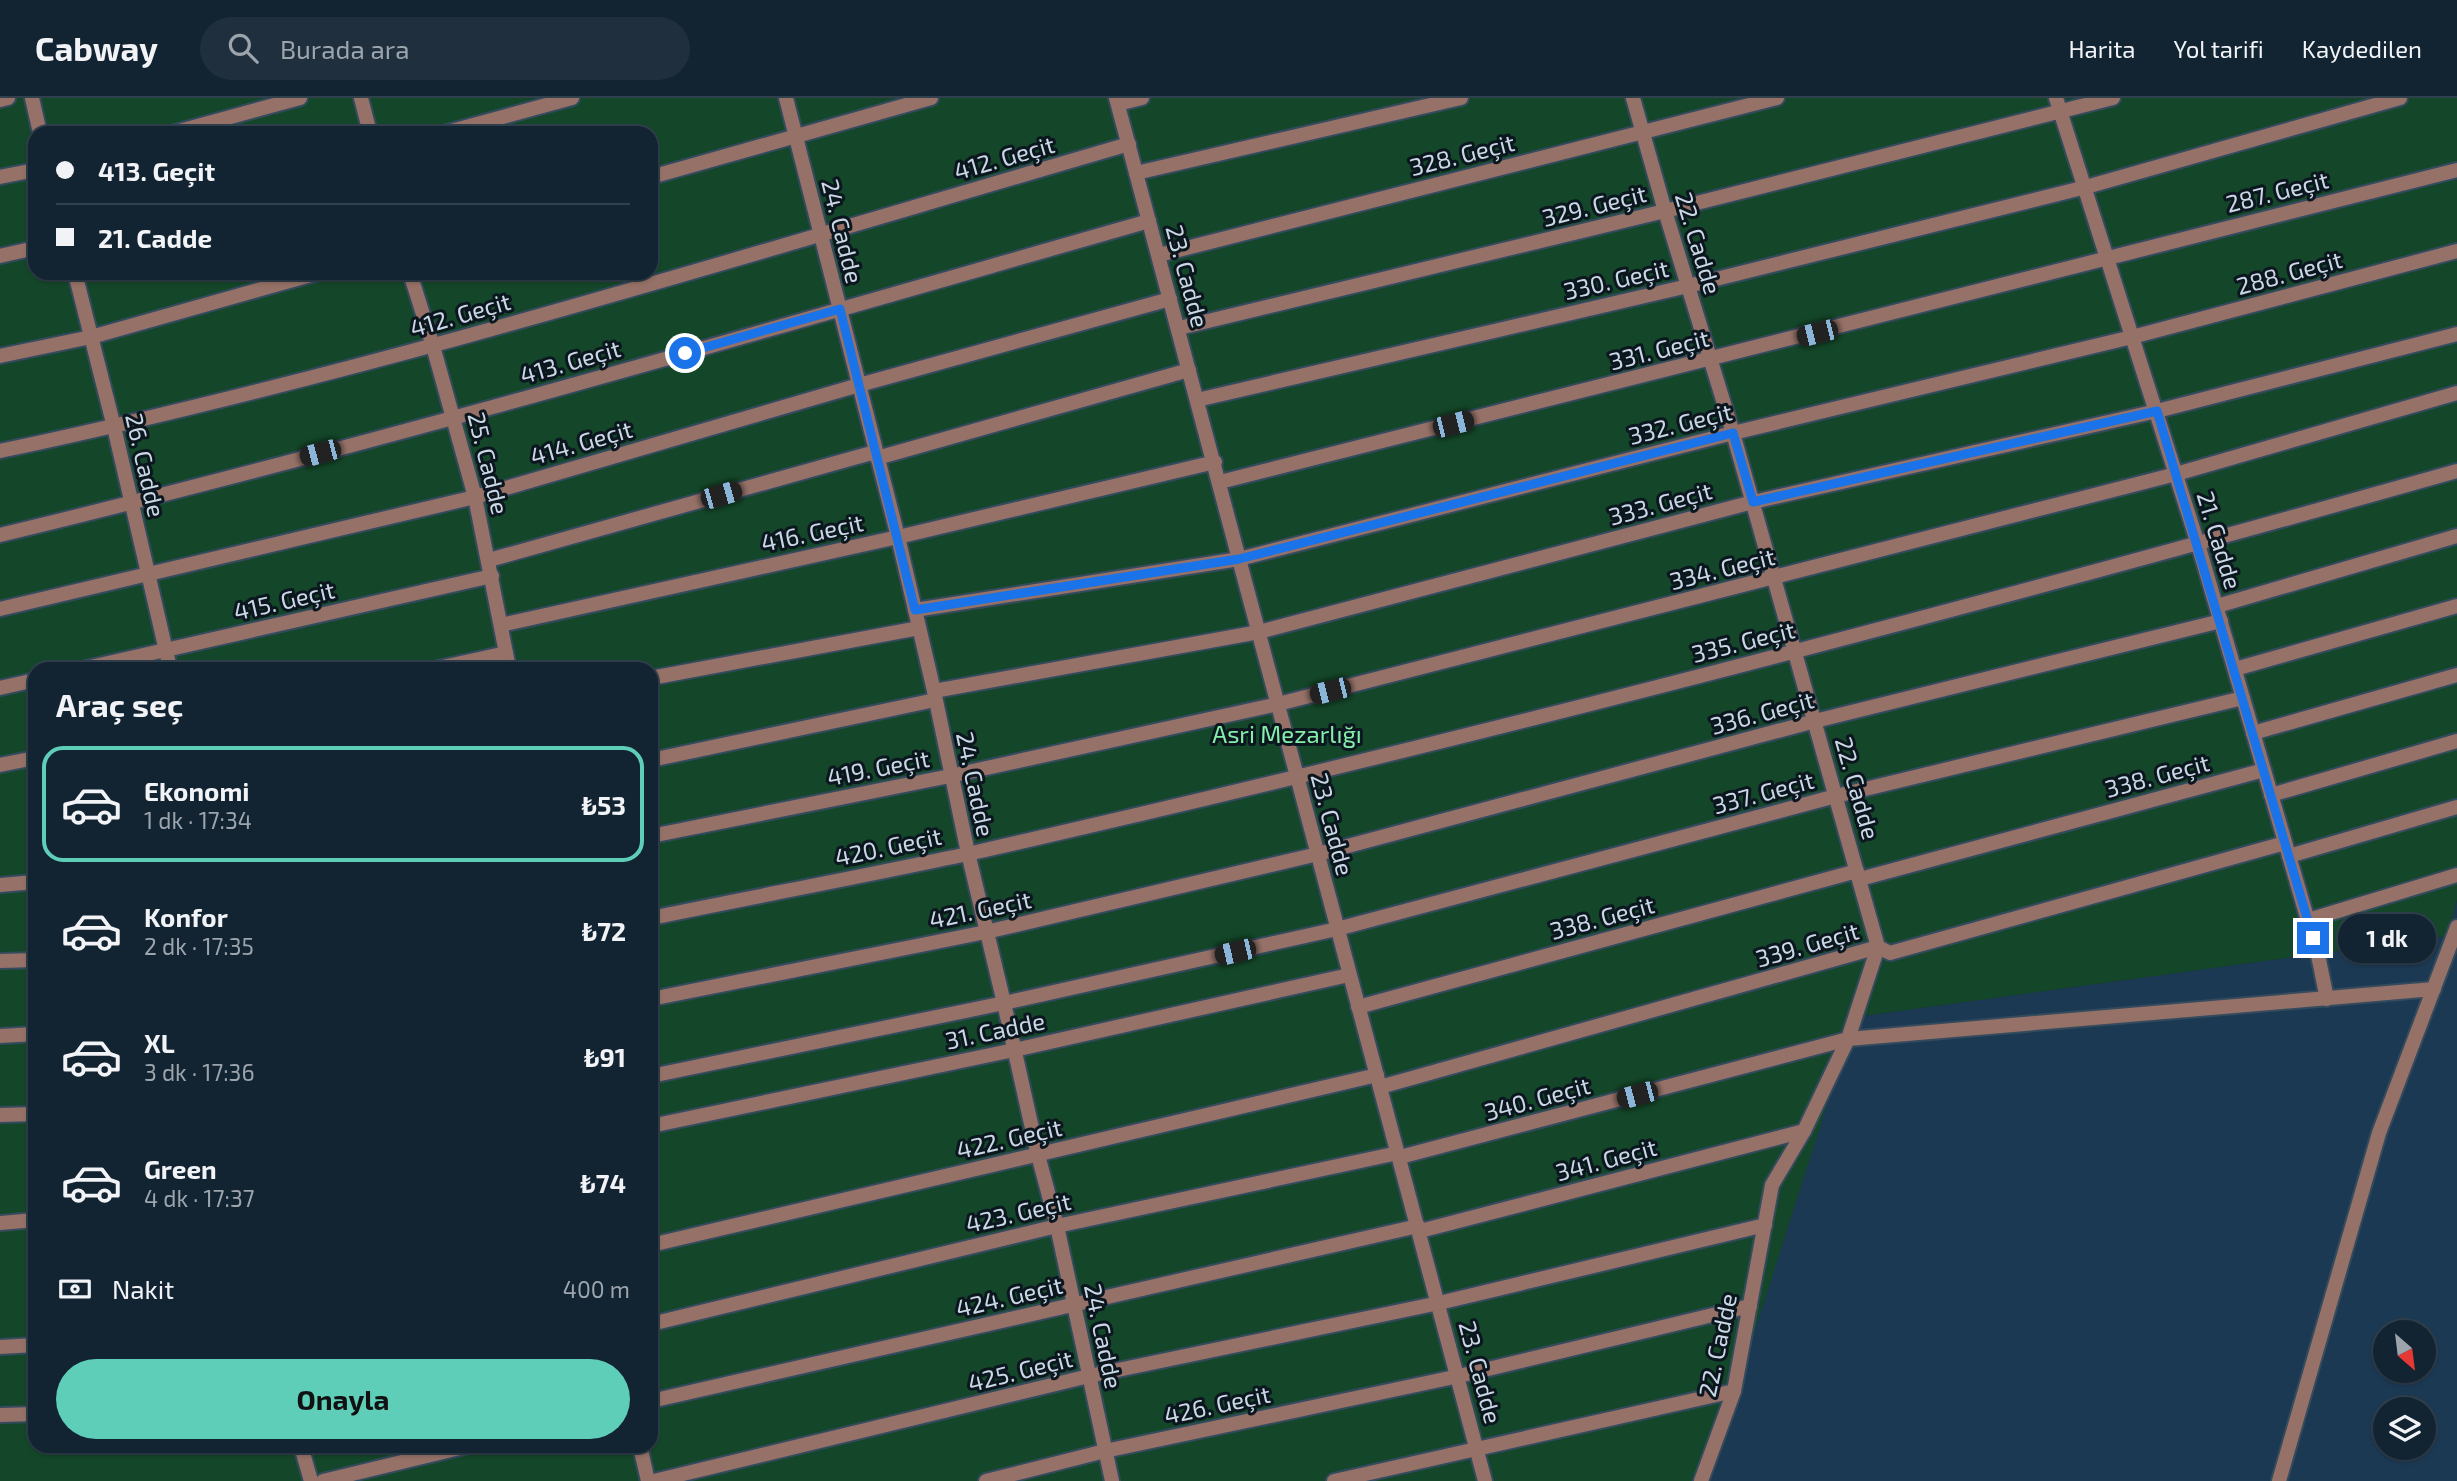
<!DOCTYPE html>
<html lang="tr">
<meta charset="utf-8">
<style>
body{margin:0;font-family:"Exo 2",sans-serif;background:#1f2f3e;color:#f1f3f6;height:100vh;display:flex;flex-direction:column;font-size:26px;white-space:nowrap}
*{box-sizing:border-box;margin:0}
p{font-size:23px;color:#9ca4ac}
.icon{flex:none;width:38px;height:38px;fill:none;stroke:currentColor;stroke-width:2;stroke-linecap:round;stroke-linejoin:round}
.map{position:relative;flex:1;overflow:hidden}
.panel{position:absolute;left:28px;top:564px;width:630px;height:791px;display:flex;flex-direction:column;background:#122332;border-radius:21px;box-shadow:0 2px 5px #0004,0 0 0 2px #31404d}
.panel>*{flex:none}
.guide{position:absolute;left:28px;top:28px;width:630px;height:154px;border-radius:21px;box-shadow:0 2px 5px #0004,0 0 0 2px #31404d;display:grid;align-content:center;height:154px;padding:0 28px;background:#122332}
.needle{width:46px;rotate:152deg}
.controls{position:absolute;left:2373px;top:1222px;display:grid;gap:14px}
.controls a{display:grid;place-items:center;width:63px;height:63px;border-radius:50%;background:#122332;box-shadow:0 2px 5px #0004,0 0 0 2px #31404d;font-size:35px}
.end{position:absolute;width:32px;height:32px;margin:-16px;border:9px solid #1a73e8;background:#fff;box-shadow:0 0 0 4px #fff}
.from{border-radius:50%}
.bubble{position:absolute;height:49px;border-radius:24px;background:#122332;box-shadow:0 2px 5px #0004,0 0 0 2px #31404d;font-size:23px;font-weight:700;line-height:49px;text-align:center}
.car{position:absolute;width:21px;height:42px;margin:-21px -10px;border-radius:9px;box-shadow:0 0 5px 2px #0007;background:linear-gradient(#222 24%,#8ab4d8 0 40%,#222 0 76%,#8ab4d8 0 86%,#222 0)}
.guide b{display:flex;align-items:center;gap:24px;height:66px;font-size:26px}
.guide b+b{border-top:2px solid #31404d}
.guide i{width:18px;height:18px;background:#f1f3f6}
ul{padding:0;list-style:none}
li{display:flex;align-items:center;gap:21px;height:116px;margin:0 14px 10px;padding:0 14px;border:4px solid transparent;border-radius:21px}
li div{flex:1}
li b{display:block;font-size:26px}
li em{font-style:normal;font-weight:700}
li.current{border-color:#5eceb8}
li>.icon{width:63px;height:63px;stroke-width:1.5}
h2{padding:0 28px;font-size:32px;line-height:84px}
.pay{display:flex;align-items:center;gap:18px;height:77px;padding:0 28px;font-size:26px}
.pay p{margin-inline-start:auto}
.cta{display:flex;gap:14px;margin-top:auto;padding:14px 28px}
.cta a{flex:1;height:80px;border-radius:42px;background:#5eceb8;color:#111;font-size:28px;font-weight:700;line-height:80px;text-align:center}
header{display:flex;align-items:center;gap:42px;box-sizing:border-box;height:98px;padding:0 35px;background:#122332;border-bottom:2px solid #31404d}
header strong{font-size:33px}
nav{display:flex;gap:38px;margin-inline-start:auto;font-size:24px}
.search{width:490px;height:63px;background:#1f2f3e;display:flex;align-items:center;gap:18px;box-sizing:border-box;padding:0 24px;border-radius:38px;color:#9ca4ac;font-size:26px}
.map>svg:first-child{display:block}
</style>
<header>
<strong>Cabway</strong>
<div class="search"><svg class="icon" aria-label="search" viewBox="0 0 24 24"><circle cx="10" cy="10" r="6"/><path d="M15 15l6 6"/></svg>Burada ara</div>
<nav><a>Harita</a><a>Yol tarifi</a><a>Kaydedilen</a></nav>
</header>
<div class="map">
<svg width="2457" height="1383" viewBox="0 0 2457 1383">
<rect width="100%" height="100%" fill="#182f43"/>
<path fill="#1c3953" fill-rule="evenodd" d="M2457 802V1383H1697L1855 919 2447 838ZM2385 1234H2424V1272H2385ZM2385 1311H2424V1349H2385Z"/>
<path fill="#144729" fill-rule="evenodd" d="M0 0H2457V802L2447 838 1855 919 1735 1295 1703 1383H0ZM35 35H651V175H35ZM35 570H651V1348H35Z"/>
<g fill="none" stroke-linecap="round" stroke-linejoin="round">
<g stroke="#344a5d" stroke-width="18">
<g id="lane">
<polyline points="32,0 40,35"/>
<polyline points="361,0 370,35"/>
<polyline points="786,0 898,439 934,593 968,755 1004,905 1038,1057 1057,1128 1112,1383"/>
<polyline points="1116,0 1485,1383"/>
<polyline points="1633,0 1665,113 1733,335 1878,849 1848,941 1804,1033 1772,1087 1734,1293 1701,1383"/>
<polyline points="2056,0 2198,446 2318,857 2327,901"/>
<polyline points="0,2 8,0"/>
<polyline points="1118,6 1142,0"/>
<polyline points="172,35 300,0"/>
<polyline points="444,35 572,0"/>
<polyline points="1136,75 1461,0"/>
<polyline points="0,79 35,72"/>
<polyline points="651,79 931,0"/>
<polyline points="1159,157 1777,0"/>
<polyline points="0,158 35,150"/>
<polyline points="75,175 114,329 170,570"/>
<polyline points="410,175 433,248 475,399 509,570"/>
<polyline points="1179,230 1665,113 2113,0"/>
<polyline points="0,258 91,239 318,175"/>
<polyline points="1197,302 1688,188 2086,89 2400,0"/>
<path d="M0 353C382 272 754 155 1129 46"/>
<polyline points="877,360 1189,272"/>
<polyline points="1220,384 2457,72"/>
<path d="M0 437C386 344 767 232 1149 123"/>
<polyline points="489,462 875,354"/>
<polyline points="2217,508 2457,438"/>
<polyline points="0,511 475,399 859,287 1170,201"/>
<polyline points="915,512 1239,461 1733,335 2132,239 2457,153"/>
<polyline points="501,527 898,439 1215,364"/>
<polyline points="86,570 492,478"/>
<polyline points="438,570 506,555"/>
<polyline points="2235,571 2457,508"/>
<polyline points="651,580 919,530"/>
<polyline points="0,590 35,582"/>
<polyline points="934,593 1259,534 1753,404 2157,313 2457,236"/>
<polyline points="2253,635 2457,577"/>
<polyline points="651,662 935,602"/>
<polyline points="0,667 35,660"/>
<polyline points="2271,697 2457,643"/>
<polyline points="651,738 950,678 1278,606 2176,376 2457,295"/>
<polyline points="2289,758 2457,709"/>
<polyline points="1860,781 2264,672"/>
<polyline points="0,787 35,784"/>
<path d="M651 820C758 798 865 778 972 755 1470 642 1965 512 2457 373"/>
<polyline points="2308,822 2457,777"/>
<polyline points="0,863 35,862"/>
<polyline points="651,901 986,834 1318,756 1815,623 2221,523"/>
<polyline points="1358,909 1857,773"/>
<polyline points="0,938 35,936"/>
<polyline points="651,978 1004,905 1337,831 1836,698 2243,600"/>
<polyline points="1380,989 1878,849 1890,855 2285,745"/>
<polyline points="0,1017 35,1016"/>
<polyline points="651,1028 1014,952 1349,877"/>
<polyline points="1400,1059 1848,941 2434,891"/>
<polyline points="0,1125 35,1122"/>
<polyline points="1420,1133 1804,1033"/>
<polyline points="651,1147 1377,977"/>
<polyline points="651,1226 1057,1128 1398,1055"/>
<polyline points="0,1249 35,1247"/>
<polyline points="651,1303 1418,1128"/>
<polyline points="0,1317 35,1316"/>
<polyline points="301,1348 311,1383"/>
<polyline points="640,1348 648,1383"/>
<polyline points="323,1383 468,1348"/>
<polyline points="654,1383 1089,1278 1439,1205 1765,1127"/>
<polyline points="986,1383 1105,1353 1459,1278 1750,1208"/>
<polyline points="1334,1383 1734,1293"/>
</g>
</g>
<g stroke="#344a5d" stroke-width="18">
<polyline id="street" points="2279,1383 2379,1035 2457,829"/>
</g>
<use href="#lane" stroke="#957167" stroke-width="14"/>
<use href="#street" stroke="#957167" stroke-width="14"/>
</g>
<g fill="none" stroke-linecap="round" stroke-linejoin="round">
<polyline stroke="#1a73e8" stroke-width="9" points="685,255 840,211 915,512 1239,461 1733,335 1753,404 2157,313 2313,840"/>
</g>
<g text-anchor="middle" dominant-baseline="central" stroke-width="6" stroke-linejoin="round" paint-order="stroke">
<g font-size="24" fill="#cad8e5" stroke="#0c161f">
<text transform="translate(1462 56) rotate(-14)">328. Geçit</text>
<text transform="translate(1004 59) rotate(-16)">412. Geçit</text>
<text transform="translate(2277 93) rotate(-14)">287. Geçit</text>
<text transform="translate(1594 107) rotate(-14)">329. Geçit</text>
<text transform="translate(843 133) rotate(76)">24. Cadde</text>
<text transform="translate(1699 145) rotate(73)">22. Cadde</text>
<text transform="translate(2289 174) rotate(-15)">288. Geçit</text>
<text transform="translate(1188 178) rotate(75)">23. Cadde</text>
<text transform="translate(1616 181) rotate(-13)">330. Geçit</text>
<text transform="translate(460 216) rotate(-16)">412. Geçit</text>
<text transform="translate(1659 251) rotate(-14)">331. Geçit</text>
<text transform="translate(570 263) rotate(-16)">413. Geçit</text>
<text transform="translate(1680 325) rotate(-14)">332. Geçit</text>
<text transform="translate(581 344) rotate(-16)">414. Geçit</text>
<text transform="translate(489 365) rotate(76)">25. Cadde</text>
<text transform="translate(146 367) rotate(77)">26. Cadde</text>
<text transform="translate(1660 405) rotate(-15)">333. Geçit</text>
<text transform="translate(812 434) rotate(-12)">416. Geçit</text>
<text transform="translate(2220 442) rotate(73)">21. Cadde</text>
<text transform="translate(1722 470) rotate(-14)">334. Geçit</text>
<text transform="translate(284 502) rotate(-13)">415. Geçit</text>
<text transform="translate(1743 543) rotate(-14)">335. Geçit</text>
<text transform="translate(1762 614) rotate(-15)">336. Geçit</text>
<text transform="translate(878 669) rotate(-11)">419. Geçit</text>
<text transform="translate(2157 677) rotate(-15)">338. Geçit</text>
<text transform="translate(976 686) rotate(78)">24. Cadde</text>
<text transform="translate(1858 690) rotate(74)">22. Cadde</text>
<text transform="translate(1763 694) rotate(-15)">337. Geçit</text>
<text transform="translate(1333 726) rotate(75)">23. Cadde</text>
<text transform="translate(888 748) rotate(-12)">420. Geçit</text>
<text transform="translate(980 811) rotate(-12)">421. Geçit</text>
<text transform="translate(1602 819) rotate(-15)">338. Geçit</text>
<text transform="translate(1807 846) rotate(-16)">339. Geçit</text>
<text transform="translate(995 932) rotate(-12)">31. Cadde</text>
<text transform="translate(1537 1000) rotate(-15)">340. Geçit</text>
<text transform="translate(1009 1040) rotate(-13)">422. Geçit</text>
<text transform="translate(1606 1061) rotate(-15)">341. Geçit</text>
<text transform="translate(1018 1114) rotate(-13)">423. Geçit</text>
<text transform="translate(1009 1198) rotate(-13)">424. Geçit</text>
<text transform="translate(1104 1238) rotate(78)">24. Cadde</text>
<text transform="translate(1717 1247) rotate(-78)">22. Cadde</text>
<text transform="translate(1020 1272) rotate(-14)">425. Geçit</text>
<text transform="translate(1481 1274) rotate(75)">23. Cadde</text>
<text transform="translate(1217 1306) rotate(-12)">426. Geçit</text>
</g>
<g font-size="24" fill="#85efaa" stroke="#0c161f">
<text x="1287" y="635">Asri Mezarlığı</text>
</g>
</g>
</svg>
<div class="controls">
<a><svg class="needle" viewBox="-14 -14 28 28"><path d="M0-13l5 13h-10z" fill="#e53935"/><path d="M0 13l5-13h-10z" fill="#9ca4ac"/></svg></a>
<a><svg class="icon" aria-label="layers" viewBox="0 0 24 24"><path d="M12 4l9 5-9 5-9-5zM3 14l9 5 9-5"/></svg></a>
</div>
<i class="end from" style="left:685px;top:255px"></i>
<i class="end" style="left:2313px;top:840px"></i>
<div class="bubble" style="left:2338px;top:816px;width:98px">1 dk</div>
<i class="car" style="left:1817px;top:235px;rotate:256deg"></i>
<i class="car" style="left:1453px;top:326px;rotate:76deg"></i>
<i class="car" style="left:320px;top:355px;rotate:255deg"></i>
<i class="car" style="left:721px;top:397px;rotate:74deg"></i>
<i class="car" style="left:1330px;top:593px;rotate:256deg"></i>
<i class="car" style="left:1235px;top:854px;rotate:257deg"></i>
<i class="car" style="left:1637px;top:997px;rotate:255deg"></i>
<div class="guide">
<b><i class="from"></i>413. Geçit</b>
<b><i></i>21. Cadde</b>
</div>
<section class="panel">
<h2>Araç seç</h2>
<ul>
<li class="current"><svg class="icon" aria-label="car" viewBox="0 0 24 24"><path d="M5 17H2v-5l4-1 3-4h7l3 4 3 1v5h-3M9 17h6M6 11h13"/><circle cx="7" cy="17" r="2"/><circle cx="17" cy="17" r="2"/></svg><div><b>Ekonomi</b><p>1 dk · 17:34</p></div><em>₺53</em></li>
<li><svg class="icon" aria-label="car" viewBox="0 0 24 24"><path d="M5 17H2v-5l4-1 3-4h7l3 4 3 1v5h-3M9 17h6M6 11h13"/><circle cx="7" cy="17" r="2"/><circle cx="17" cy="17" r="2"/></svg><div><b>Konfor</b><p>2 dk · 17:35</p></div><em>₺72</em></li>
<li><svg class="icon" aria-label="car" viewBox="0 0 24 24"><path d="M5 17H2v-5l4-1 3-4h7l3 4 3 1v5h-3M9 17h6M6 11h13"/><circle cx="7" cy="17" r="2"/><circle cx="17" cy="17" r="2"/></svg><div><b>XL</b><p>3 dk · 17:36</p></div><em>₺91</em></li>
<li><svg class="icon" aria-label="car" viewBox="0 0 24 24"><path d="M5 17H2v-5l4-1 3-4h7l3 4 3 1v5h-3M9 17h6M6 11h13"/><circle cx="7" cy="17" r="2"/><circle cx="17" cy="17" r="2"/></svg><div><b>Green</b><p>4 dk · 17:37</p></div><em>₺74</em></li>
</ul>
<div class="pay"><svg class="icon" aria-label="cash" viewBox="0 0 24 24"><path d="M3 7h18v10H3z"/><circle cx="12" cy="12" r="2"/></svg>Nakit<p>400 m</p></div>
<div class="cta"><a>Onayla</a></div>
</section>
</div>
